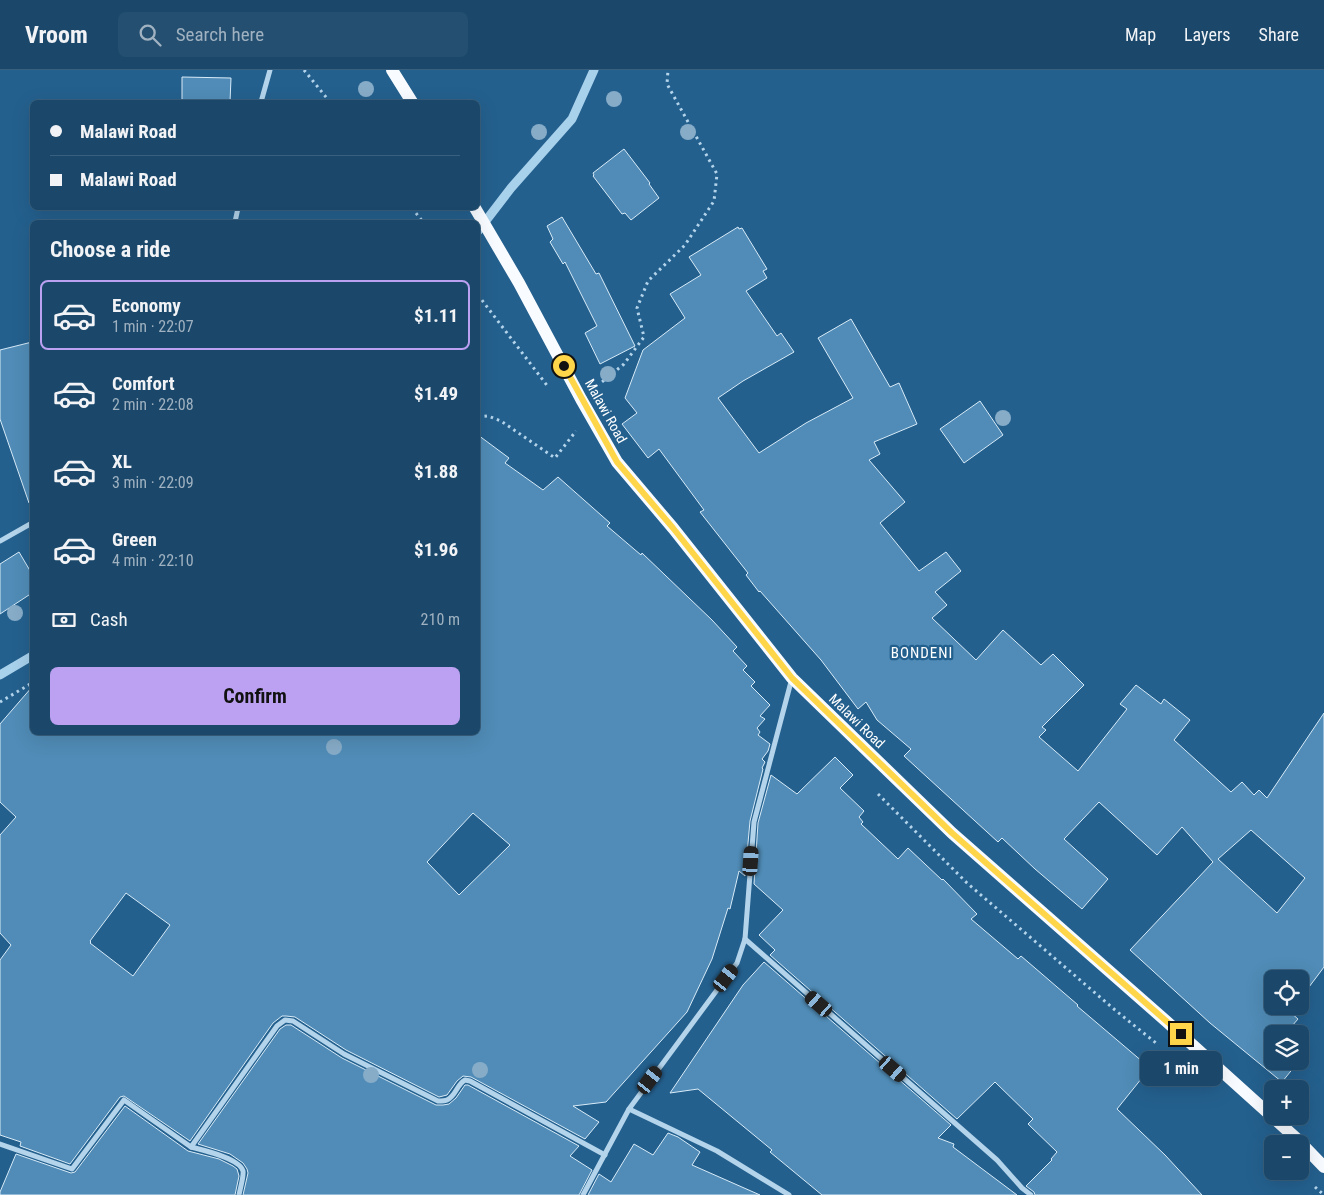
<!DOCTYPE html>
<meta charset="utf-8">
<style>
body{margin:0;font-family:"Roboto Condensed",sans-serif;background:#244f70;color:#f1f3f6;height:100vh;display:flex;flex-direction:column;font-size:19px;white-space:nowrap}
*{box-sizing:border-box;margin:0}
p{font-size:16px;color:#a0b2c1}
.icon{flex:none;width:28px;height:28px;fill:none;stroke:currentColor;stroke-width:2;stroke-linecap:round;stroke-linejoin:round}
.map{position:relative;flex:1;overflow:hidden}
.sheet{position:absolute;left:30px;top:150px;width:450px;height:515px;display:flex;flex-direction:column;background:#1b486a;border-radius:8px;box-shadow:0 5px 20px #0002,0 0 0 1px #39607e}
.sheet>*{flex:none}
.banner{position:absolute;left:30px;top:30px;width:450px;height:110px;border-radius:8px;box-shadow:0 5px 20px #0002,0 0 0 1px #39607e;display:grid;align-content:center;height:110px;padding:0 20px;background:#1b486a}
.controls{position:absolute;left:1264px;top:900px;display:grid;gap:10px}
.controls a{display:grid;place-items:center;width:45px;height:45px;border-radius:8px;background:#1b486a;box-shadow:0 5px 20px #0002,0 0 0 1px #39607e;font-size:25px}
.end{position:absolute;width:22px;height:22px;margin:-11px;border:6px solid #ffd54a;background:#111;box-shadow:0 0 0 2px #111}
.from{border-radius:50%}
.bubble{position:absolute;height:35px;border-radius:8px;background:#1b486a;box-shadow:0 5px 20px #0002,0 0 0 1px #39607e;font-size:16px;font-weight:700;line-height:35px;text-align:center}
.car{position:absolute;width:15px;height:30px;margin:-15px -8px;border-radius:6px;box-shadow:0 0 4px 1px #0007;background:linear-gradient(#222 24%,#8ab4d8 0 40%,#222 0 76%,#8ab4d8 0 86%,#222 0)}
.banner b{display:flex;align-items:center;gap:18px;height:48px;font-size:19px}
.banner b+b{border-top:1px solid #39607e}
.banner i{width:12px;height:12px;background:#f1f3f6}
ul{padding:0;list-style:none}
li{display:flex;align-items:center;gap:15px;height:70px;margin:0 10px 8px;padding:0 10px;border:2px solid transparent;border-radius:8px}
li div{flex:1}
li b{display:block;font-size:19px}
li em{font-style:normal;font-weight:700}
li.active{border-color:#bca0f2}
li>.icon{width:45px;height:45px;stroke-width:1.5}
h2{padding:0 20px;font-size:22px;line-height:60px}
.pay{display:flex;align-items:center;gap:12px;height:55px;padding:0 20px;font-size:19px}
.pay p{margin-inline-start:auto}
.action{display:flex;gap:10px;margin-top:auto;padding:10px 20px}
.action a{flex:1;height:58px;border-radius:8px;background:#bca0f2;color:#111;font-size:20px;font-weight:700;line-height:58px;text-align:center}
header{display:flex;align-items:center;gap:30px;box-sizing:border-box;height:70px;padding:0 25px;background:#1b486a;border-bottom:1px solid #39607e}
header strong{font-size:24px}
nav{display:flex;gap:28px;margin-inline-start:auto;font-size:18px}
.search{width:350px;height:45px;background:#244f70;display:flex;align-items:center;gap:12px;box-sizing:border-box;padding:0 18px;border-radius:8px;color:#a0b2c1;font-size:19px}
.map>svg:first-child{display:block}
</style>
<header>
<strong>Vroom</strong>
<div class="search"><svg class="icon" aria-label="search" viewBox="0 0 24 24"><circle cx="10" cy="10" r="6"/><path d="M15 15l6 6"/></svg>Search here</div>
<nav><a>Map</a><a>Layers</a><a>Share</a></nav>
</header>
<div class="map">
<svg width="1324" height="1125" viewBox="0 0 1324 1125">
<rect width="100%" height="100%" fill="#24608e"/>
<g fill="none" stroke-linecap="round" stroke-linejoin="round">
<g stroke="#a8d1ec" stroke-width="9">
<polyline points="478,161 511,118 572,49 594,0"/>
<polyline points="0,605 32,586"/>
</g>
</g>
<g fill="#508cb7" stroke="#d8ebf8" fill-rule="evenodd">
<polygon points="182,7 231,8 230,32 182,32"/>
<polygon points="624,79 650,113 649,114 659,128 631,150 625,143 622,144 593,106 594,105 593,103"/>
<polygon points="562,147 596,204 599,203 635,276 600,294 585,263 597,256 565,192 563,194 550,172 553,169 547,156"/>
<path d="M738 157 739 159 742 158 767 199 763 201 767 208 746 221 777 266 781 263 794 282 743 311 718 328 759 383 806 353 853 328 818 268 851 249 890 317 899 313 917 354 874 372 880 384 869 390 905 432 880 453 919 501 946 482 961 501 935 522 947 535 932 548 976 590 1003 560 1041 595 1053 584 1084 615 1042 657 1046 660 1039 667 1078 701 1127 639 1120 634 1136 615 1161 634 1164 629 1190 650 1174 670 1231 722 1242 712 1254 725 1259 720 1267 728 1324 643V897L1300 929V909H1272V936H1294L1290 942 1298 949 1285 964H1272V991H1299L1282 1012 1210 953 1130 880 1213 792 1182 757 1157 785 1099 732 1064 769 1108 809 1082 839 1035 799 1002 768 998 772 904 686 911 679 877 650 866 632 858 639 821 590 760 521 759 522 746 505 748 503 700 442 704 440 659 379 648 388 622 354 637 343 625 328 643 280 685 248 670 224 701 205 689 187ZM1251 760 1305 808 1277 843 1218 789Z"/>
<polygon points="32,272 32,432 29,433 0,349 0,280"/>
<polygon points="980,331 1003,365 964,393 940,359"/>
<path d="M478 365 509 388 505 393 543 420 558 407 610 453 607 456 641 485 642 483 712 550 737 577 733 581 747 596 743 600 755 612 751 616 770 635 760 646 765 649 757 658 760 662 758 665 770 674 768 681 762 689 765 692 762 698 763 699 750 751 745 806 739 801 730 839 728 838 712 889 687 942 606 1032 573 1036 599 1052 585 1069 471 1007 463 1006 457 1011 447 1025 439 1027 346 980 295 947 286 946H282L273 953 190 1071 124 1026 120 1027 70 1094 20 1076 21 1072 0 1065V890L11 875 0 863V765L16 747 0 732V654L32 617V662H478ZM473 743 510 775 459 825 427 792ZM126 823 170 855 133 906 90 873 91 872 90 871Z"/>
<polygon points="19,482 32,504 32,523 0,544 0,494"/>
<polygon points="835,687 853,705 840,718 864,741 859,747 863,752 861,754 898,789 908,778 942,810 943,809 977,844 971,849 1018,889 1021,886 1078,935 1077,936 1150,998 1117,1039 1165,1085 1202,1125 1035,1125 1034,1122 1026,1116 1052,1090 1051,1089 1057,1082 1028,1054 1033,1049 995,1012 957,1049 770,885 775,880 759,865 783,840 754,814 758,753 771,705 797,724"/>
<polygon points="764,892 951,1055 938,1068 954,1074 953,1077 1017,1125 822,1125 770,1082 772,1080 698,1019 670,1023 743,915"/>
<polygon points="286,955 291,955 342,988 436,1035 443,1035 449,1034 456,1028 465,1015 468,1015 579,1076 570,1086 592,1100 579,1125 243,1125 248,1103 247,1099 243,1093 230,1084 198,1074 280,959"/>
<polygon points="125,1036 188,1081 219,1089 233,1096 237,1099 239,1106 235,1125 0,1125 0,1122 16,1084 71,1103 75,1102"/>
<polygon points="668,1063 678,1067 700,1082 692,1095 760,1125 588,1125 599,1104 611,1112 634,1074 653,1085"/>
</g>
<g fill="none" stroke-linecap="round" stroke-linejoin="round">
<g stroke="#b3d4eb" stroke-width="3" stroke-dasharray="2.5 4" stroke-linecap="butt">
<polyline points="304,0 330,32"/>
<polyline points="412,138 423,152"/>
<polyline points="478,225 549,318"/>
<polyline points="597,316 624,294 644,267 637,238 648,211 685,175 714,131 717,104 667,14 668,0"/>
<polyline points="478,347 488,346 501,351 555,388 576,361"/>
<polyline points="0,632 32,613"/>
<polyline points="878,724 967,813 1115,940 1156,973"/>
<polyline points="1315,1117 1324,1125"/>
</g>
<g stroke="#b3d4eb" stroke-width="5">
<polyline points="261,32 270,0"/>
<polyline points="235,152 238,138"/>
<polyline points="0,471 32,453"/>
<polyline points="745,869 997,1090 1022,1118 1031,1125"/>
<polyline points="629,1039 717,1081 789,1125"/>
<path d="M0 1074 72 1099 124 1030 191 1077 277 956 285 950 293 951 344 984 438 1031C441 1031 445 1031 447 1030 456 1026 457 1014 465 1010L470 1011 605 1085"/>
<path d="M191 1077C202 1080 240 1088 243 1101 244 1106 240 1119 239 1125"/>
<polyline points="583,1125 629,1039 737,893 745,869 754,752 792,608"/>
</g>
<g stroke="#f8fbff" stroke-width="12">
<polyline points="392,0 412,32"/>
<polyline points="475,138 519,213 581,329 617,392 673,458 792,608 952,763 1166,951 1297,1069 1324,1097"/>
</g>
</g>
<g fill="#87acc8">
<circle cx="366" cy="19" r="8"/>
<circle cx="614" cy="29" r="8"/>
<circle cx="539" cy="62" r="8"/>
<circle cx="688" cy="62" r="8"/>
<circle cx="608" cy="304" r="8"/>
<circle cx="1003" cy="348" r="8"/>
<circle cx="15" cy="543" r="8"/>
<circle cx="334" cy="677" r="8"/>
<circle cx="480" cy="1000" r="8"/>
<circle cx="371" cy="1005" r="8"/>
</g>
<g fill="none" stroke-linecap="round" stroke-linejoin="round">
<polyline stroke="#ffd54a" stroke-width="6" points="564,296 617,392 673,458 792,608 952,763 1181,964"/>
</g>
<g text-anchor="middle" dominant-baseline="central" stroke-width="4.5" stroke-linejoin="round" paint-order="stroke">
<g font-size="14" fill="#fff" stroke="#24608e">
<text transform="translate(606 341) rotate(61)">Malawi Road</text>
<text transform="translate(857 651) rotate(44)">Malawi Road</text>
</g>
<g font-size="15" letter-spacing="1" fill="#fff" stroke="#24608e">
<text x="922" y="583">BONDENI</text>
</g>
</g>
</svg>
<div class="controls">
<a><svg class="icon" aria-label="locate" viewBox="0 0 24 24"><circle cx="12" cy="12" r="6"/><path d="M12 2v4M12 18v4M2 12h4M18 12h4"/></svg></a>
<a><svg class="icon" aria-label="layers" viewBox="0 0 24 24"><path d="M12 4l9 5-9 5-9-5zM3 14l9 5 9-5"/></svg></a>
<a>+</a>
<a>−</a>
</div>
<i class="end from" style="left:564px;top:296px"></i>
<i class="end" style="left:1181px;top:964px"></i>
<div class="bubble" style="left:1140px;top:981px;width:82px">1 min</div>
<i class="car" style="left:751px;top:791px;rotate:4deg"></i>
<i class="car" style="left:726px;top:908px;rotate:37deg"></i>
<i class="car" style="left:819px;top:934px;rotate:311deg"></i>
<i class="car" style="left:893px;top:999px;rotate:131deg"></i>
<i class="car" style="left:650px;top:1010px;rotate:37deg"></i>
<div class="banner">
<b><i class="from"></i>Malawi Road</b>
<b><i></i>Malawi Road</b>
</div>
<section class="sheet">
<h2>Choose a ride</h2>
<ul>
<li class="active"><svg class="icon" aria-label="car" viewBox="0 0 24 24"><path d="M5 17H2v-5l4-1 3-4h7l3 4 3 1v5h-3M9 17h6M6 11h13"/><circle cx="7" cy="17" r="2"/><circle cx="17" cy="17" r="2"/></svg><div><b>Economy</b><p>1 min · 22:07</p></div><em>$1.11</em></li>
<li><svg class="icon" aria-label="car" viewBox="0 0 24 24"><path d="M5 17H2v-5l4-1 3-4h7l3 4 3 1v5h-3M9 17h6M6 11h13"/><circle cx="7" cy="17" r="2"/><circle cx="17" cy="17" r="2"/></svg><div><b>Comfort</b><p>2 min · 22:08</p></div><em>$1.49</em></li>
<li><svg class="icon" aria-label="car" viewBox="0 0 24 24"><path d="M5 17H2v-5l4-1 3-4h7l3 4 3 1v5h-3M9 17h6M6 11h13"/><circle cx="7" cy="17" r="2"/><circle cx="17" cy="17" r="2"/></svg><div><b>XL</b><p>3 min · 22:09</p></div><em>$1.88</em></li>
<li><svg class="icon" aria-label="car" viewBox="0 0 24 24"><path d="M5 17H2v-5l4-1 3-4h7l3 4 3 1v5h-3M9 17h6M6 11h13"/><circle cx="7" cy="17" r="2"/><circle cx="17" cy="17" r="2"/></svg><div><b>Green</b><p>4 min · 22:10</p></div><em>$1.96</em></li>
</ul>
<div class="pay"><svg class="icon" aria-label="cash" viewBox="0 0 24 24"><path d="M3 7h18v10H3z"/><circle cx="12" cy="12" r="2"/></svg>Cash<p>210 m</p></div>
<div class="action"><a>Confirm</a></div>
</section>
</div>
